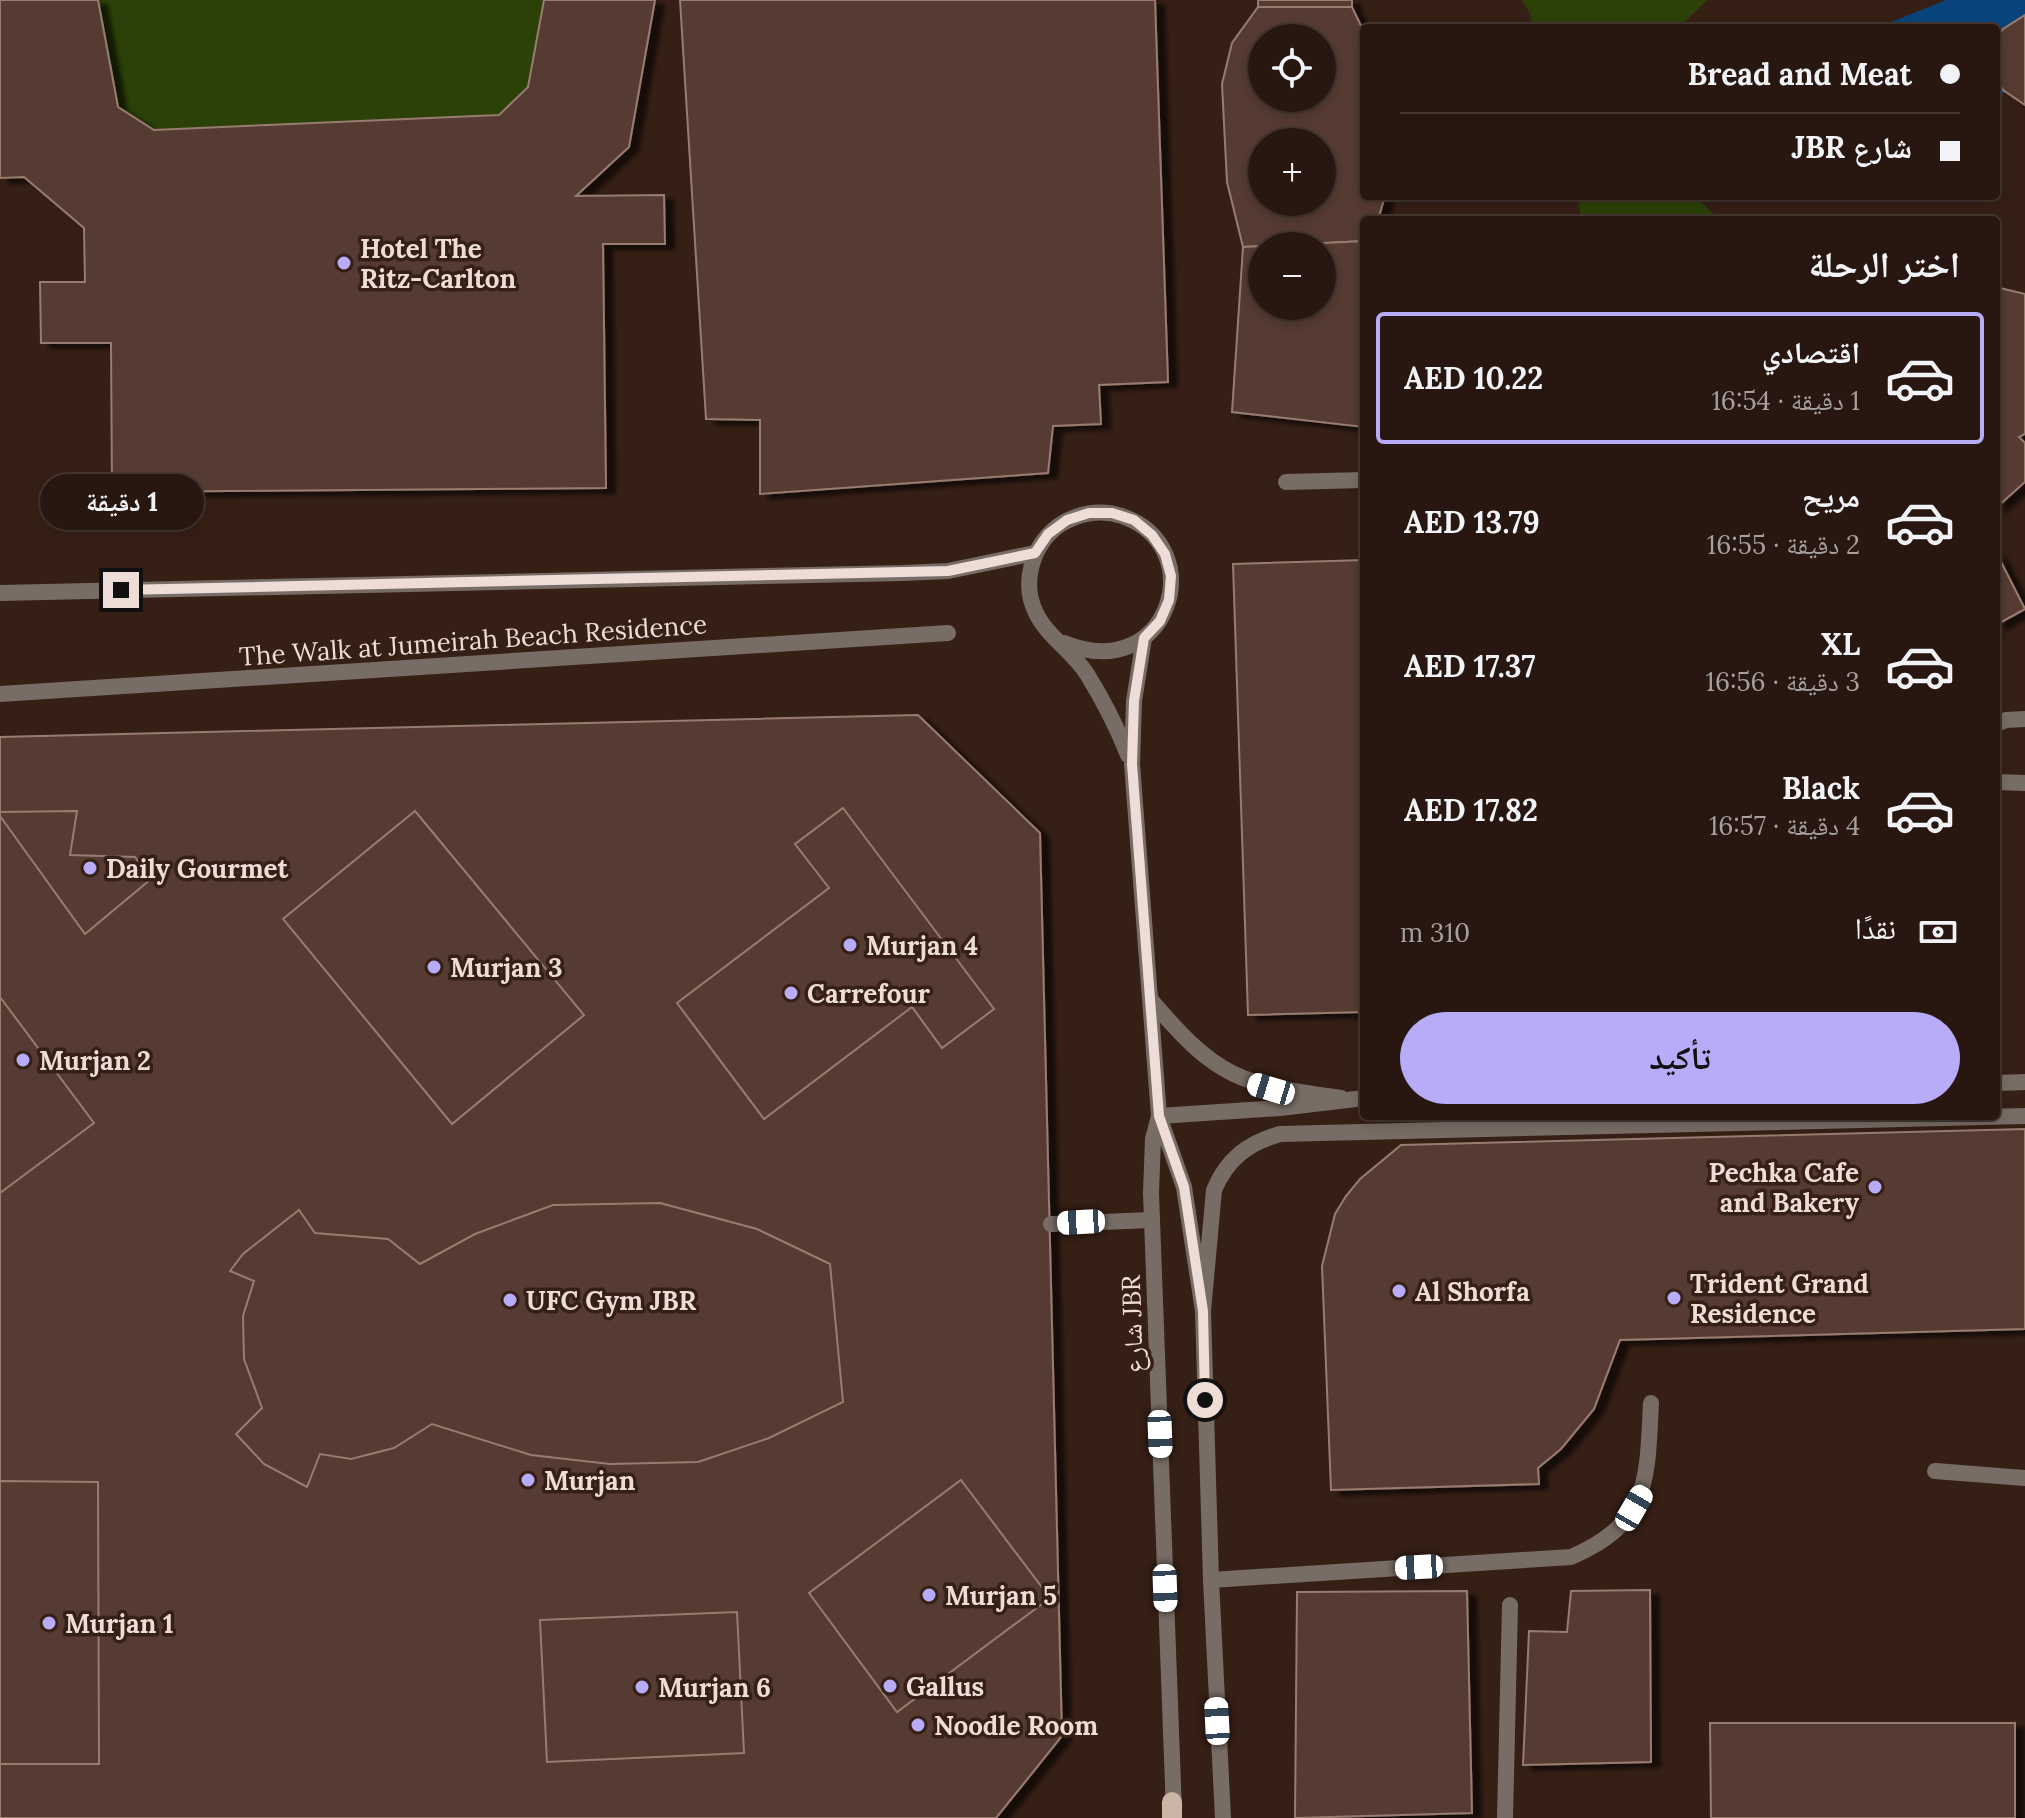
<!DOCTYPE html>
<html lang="ar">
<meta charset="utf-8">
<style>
body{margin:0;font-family:Lora,"Noto Naskh Arabic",serif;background:#34241e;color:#f1f3f6;direction:rtl;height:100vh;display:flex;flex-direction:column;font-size:30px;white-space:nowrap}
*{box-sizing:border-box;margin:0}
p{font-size:26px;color:#a59f9f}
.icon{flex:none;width:44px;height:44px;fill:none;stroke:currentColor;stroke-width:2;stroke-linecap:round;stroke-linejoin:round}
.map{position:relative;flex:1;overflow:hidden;direction:ltr}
.side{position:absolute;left:1360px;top:216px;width:640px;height:904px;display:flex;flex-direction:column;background:#281710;border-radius:8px;box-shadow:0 4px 12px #0003,0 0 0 2px #443630;direction:rtl}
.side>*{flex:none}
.guide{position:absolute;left:1360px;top:24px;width:640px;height:176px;border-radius:8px;box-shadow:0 4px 12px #0003,0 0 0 2px #443630;direction:rtl;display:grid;align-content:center;height:176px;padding:0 40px;background:#281710}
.tools{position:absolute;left:1248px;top:24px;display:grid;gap:16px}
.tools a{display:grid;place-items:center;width:88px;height:88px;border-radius:50%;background:#281710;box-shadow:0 4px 12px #0003,0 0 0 2px #443630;font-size:40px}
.end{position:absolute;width:36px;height:36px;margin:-18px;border:10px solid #edddd6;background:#111;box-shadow:0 0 0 4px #111}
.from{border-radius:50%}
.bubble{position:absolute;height:56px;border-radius:28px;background:#281710;box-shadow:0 4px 12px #0003,0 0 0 2px #443630;font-size:26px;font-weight:700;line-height:56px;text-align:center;direction:rtl}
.car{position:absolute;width:24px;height:48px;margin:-24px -12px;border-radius:10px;box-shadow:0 0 6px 2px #0007;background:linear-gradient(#fff 24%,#345 0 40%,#fff 0 76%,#345 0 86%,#fff 0)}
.guide b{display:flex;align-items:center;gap:28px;height:76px;font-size:30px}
.guide b+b{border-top:2px solid #443630}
.guide i{width:20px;height:20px;background:#f1f3f6}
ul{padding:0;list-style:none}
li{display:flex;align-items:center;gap:24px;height:132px;margin:0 16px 12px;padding:0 24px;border:4px solid transparent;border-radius:8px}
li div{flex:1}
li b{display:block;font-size:30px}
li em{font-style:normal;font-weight:700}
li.current{border-color:#b8abf7}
li>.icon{width:72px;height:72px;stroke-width:1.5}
h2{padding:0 40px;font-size:36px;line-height:96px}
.pay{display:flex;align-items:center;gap:20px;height:88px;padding:0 40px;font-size:30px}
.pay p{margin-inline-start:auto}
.action{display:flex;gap:16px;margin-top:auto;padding:16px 40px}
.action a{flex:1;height:92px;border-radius:48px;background:#b8abf7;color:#111;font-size:32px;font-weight:700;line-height:92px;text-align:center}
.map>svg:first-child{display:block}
</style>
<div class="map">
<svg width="2025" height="1818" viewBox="0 0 2025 1818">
<defs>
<filter id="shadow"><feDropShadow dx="9" dy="5" stdDeviation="2" flood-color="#0009"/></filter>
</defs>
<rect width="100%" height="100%" fill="#361f15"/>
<g fill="#2b4108">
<polygon points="98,0 544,0 528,87 499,115 154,130 118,107"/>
<polygon points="1522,0 1707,0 1679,28 1531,28 1531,16"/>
<polygon points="1578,196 1694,196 1721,220 1581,220"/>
</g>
<polygon fill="#08447b" points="1946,0 2025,0 2025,20 2012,86 1996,100 1996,28 1797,28 1831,24 1879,27"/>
<g fill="#553b30" stroke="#997c70" stroke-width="2" fill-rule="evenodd" filter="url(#shadow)">
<polygon points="0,0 98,0 118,107 154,130 499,115 528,87 544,0 655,0 629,147 576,196 664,195 665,244 603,244 606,488 112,492 111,343 41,343 40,282 85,282 84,228 24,177 0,178"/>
<polygon points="680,0 1155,0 1168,382 1099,385 1101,424 1053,426 1048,473 760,494 760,420 706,419"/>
<rect x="1258" y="0" width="94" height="7"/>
<path d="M1258 7H1352L1364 32V196H1385L1378 220H1364V241L1243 247 1227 182 1222 84 1232 43ZM1262 38H1322V98H1262ZM1262 142H1322V202H1262Z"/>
<polygon points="2025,15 2025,105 2003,90 1996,78 1996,41 2003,29"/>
<path d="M1364 241V427L1232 412 1243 247ZM1262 246H1322V306H1262Z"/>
<polygon points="1996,287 2025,294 2025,434 2019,437 2025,443 2025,482 1996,508"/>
<polygon points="1996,552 2025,609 1996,625"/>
<polygon points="1364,560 1364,1012 1248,1015 1233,564"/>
<polygon points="918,715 1040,833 1062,1736 996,1818 0,1818 0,737"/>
<polygon points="843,808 994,1009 942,1048 912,1007 764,1119 677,1003 829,888 795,844"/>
<polygon points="77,811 70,855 135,857 151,879 85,934 0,816 0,812"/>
<polygon points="415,811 584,1015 452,1124 283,919"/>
<polygon points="0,997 94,1123 0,1193"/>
<polygon points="2025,1129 2025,1329 1620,1340 1594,1409 1561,1449 1538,1468 1539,1484 1331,1490 1322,1266 1335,1214 1346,1196 1360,1179 1401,1145"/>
<polygon points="660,1203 757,1229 830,1264 843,1402 769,1438 698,1462 610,1464 531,1455 432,1424 394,1448 351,1459 320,1454 307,1487 264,1464 236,1434 262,1408 244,1359 243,1316 254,1281 230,1271 243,1254 299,1210 315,1233 388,1239 420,1264 475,1234 553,1205"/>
<polygon points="961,1480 1050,1598 897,1712 809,1593"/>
<polygon points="0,1481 98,1482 99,1764 0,1764"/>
<polygon points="1650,1590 1651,1762 1523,1765 1529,1631 1567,1632 1571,1591"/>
<polygon points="1467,1591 1472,1813 1295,1818 1297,1592"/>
<polygon points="737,1612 744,1753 547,1762 540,1620"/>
<polygon points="1710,1723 2015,1723 2015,1818 1711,1818"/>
</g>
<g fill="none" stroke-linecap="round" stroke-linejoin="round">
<g stroke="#786d65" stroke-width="16">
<polyline points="1286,482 1364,480"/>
<polyline points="1996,724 2006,720 2025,719"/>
<polyline points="1996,782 2025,783"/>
<polyline points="1051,1224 1152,1220"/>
<polyline points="1935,1471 2025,1478"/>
<path d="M1211 1580 1571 1557C1650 1523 1647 1480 1651 1403"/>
<polyline points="1505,1818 1510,1605"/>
</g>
<g stroke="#786d65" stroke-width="16">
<polyline points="0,593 903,573 948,571 1035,553"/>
<polyline points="1144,638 1134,701 1132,764 1159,1116 1153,1139 1151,1193 1174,1812"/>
<path d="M1064 643C1169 686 1212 547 1122 516 1100 509 1077 513 1058 526 1032 546 1021 583 1036 613 1046 635 1073 652 1087 674 1103 700 1117 727 1128 755"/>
<polyline points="0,694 948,633"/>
<path d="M1150 999C1218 1079 1238 1084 1341 1098"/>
<polyline points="1996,1083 2025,1082"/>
<polyline points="1159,1116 1184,1187 1203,1311 1211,1580 1223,1818"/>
<polyline points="1159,1116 1280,1108 1364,1098"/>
<path d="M1203 1311 1214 1190C1227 1159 1248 1143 1280 1134L2025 1116"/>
</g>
<polyline stroke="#cbb5a4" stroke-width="20" points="1172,1818 1172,1802"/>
</g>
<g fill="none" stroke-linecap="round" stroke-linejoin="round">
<polyline stroke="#edddd6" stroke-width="10" points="121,590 948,571 1035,553 1048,534 1067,520 1089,513 1112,513 1134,520 1152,535 1165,554 1171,576 1169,600 1160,621 1144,638 1134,701 1132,764 1159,1116 1184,1187 1203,1311 1205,1400"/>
</g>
<g fill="#b8abf7" stroke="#361f15" stroke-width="3">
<circle cx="344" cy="263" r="8"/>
<circle cx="90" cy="868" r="8"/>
<circle cx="850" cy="945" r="8"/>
<circle cx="434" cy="967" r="8"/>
<circle cx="791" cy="993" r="8"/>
<circle cx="23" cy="1060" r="8"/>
<circle cx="1875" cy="1187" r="8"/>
<circle cx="1399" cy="1291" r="8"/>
<circle cx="1674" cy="1298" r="8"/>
<circle cx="510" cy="1300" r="8"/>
<circle cx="528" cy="1480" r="8"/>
<circle cx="929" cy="1595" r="8"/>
<circle cx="49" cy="1623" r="8"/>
<circle cx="890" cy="1686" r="8"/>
<circle cx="642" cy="1687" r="8"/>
<circle cx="918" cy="1725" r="8"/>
</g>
<g text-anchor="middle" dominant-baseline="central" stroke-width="7" stroke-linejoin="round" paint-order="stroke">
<g font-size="26" font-weight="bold" fill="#edddd6" stroke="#361f15" text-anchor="start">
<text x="360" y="248">Hotel The<tspan x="360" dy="30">Ritz-Carlton</tspan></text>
<text x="106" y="868">Daily Gourmet</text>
<text x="866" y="945">Murjan 4</text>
<text x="450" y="967">Murjan 3</text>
<text x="807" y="993">Carrefour</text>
<text x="39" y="1060">Murjan 2</text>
<text x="1859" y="1172" text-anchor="end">Pechka Cafe<tspan x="1859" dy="30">and Bakery</tspan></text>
<text x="1690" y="1283">Trident Grand<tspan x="1690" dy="30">Residence</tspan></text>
<text x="1415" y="1291">Al Shorfa</text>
<text x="526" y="1300">UFC Gym JBR</text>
<text x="544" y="1480">Murjan</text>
<text x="945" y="1595">Murjan 5</text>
<text x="65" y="1623">Murjan 1</text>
<text x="906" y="1686">Gallus</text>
<text x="658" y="1687">Murjan 6</text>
<text x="934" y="1725">Noodle Room</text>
</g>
<g font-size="26" fill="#edddd6" stroke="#361f15">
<text transform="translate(473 640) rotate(-4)">The Walk at Jumeirah Beach Residence</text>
<text transform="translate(1132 1324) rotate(-92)">شارع JBR</text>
</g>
</g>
</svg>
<div class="tools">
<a><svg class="icon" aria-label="locate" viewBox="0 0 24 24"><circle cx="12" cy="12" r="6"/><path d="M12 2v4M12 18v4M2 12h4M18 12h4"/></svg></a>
<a>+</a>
<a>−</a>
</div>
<i class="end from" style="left:1205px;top:1400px"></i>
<i class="end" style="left:121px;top:590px"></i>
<div class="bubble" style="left:40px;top:474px;width:164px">1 دقيقة</div>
<i class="car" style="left:1271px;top:1089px;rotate:287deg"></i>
<i class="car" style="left:1081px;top:1222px;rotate:267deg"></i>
<i class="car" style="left:1160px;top:1434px;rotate:178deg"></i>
<i class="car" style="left:1634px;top:1508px;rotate:30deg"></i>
<i class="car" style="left:1419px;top:1567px;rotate:267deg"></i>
<i class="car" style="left:1165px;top:1588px;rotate:178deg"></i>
<i class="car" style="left:1217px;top:1721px;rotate:357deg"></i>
<div class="guide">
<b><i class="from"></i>Bread and Meat</b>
<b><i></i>شارع JBR</b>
</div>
<section class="side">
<h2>اختر الرحلة</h2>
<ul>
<li class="current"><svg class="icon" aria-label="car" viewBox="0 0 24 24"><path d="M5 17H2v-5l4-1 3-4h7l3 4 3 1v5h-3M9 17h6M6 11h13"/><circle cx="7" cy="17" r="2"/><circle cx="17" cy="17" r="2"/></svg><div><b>اقتصادي</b><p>1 دقيقة · 16:54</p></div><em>AED 10.22</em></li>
<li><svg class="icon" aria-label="car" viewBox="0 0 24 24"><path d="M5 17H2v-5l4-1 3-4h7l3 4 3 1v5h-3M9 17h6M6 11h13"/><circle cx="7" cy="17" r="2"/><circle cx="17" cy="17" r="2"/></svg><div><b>مريح</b><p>2 دقيقة · 16:55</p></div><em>AED 13.79</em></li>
<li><svg class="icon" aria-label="car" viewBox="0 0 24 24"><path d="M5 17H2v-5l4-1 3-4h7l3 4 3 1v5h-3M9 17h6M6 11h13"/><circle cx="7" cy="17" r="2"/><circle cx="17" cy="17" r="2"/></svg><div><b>XL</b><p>3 دقيقة · 16:56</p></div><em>AED 17.37</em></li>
<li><svg class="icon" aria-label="car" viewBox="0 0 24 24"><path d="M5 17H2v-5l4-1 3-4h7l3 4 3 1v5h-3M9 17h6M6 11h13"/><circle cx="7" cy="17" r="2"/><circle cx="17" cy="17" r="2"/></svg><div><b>Black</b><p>4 دقيقة · 16:57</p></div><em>AED 17.82</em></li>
</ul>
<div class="pay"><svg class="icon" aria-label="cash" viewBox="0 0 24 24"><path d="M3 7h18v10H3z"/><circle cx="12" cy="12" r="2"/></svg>نقدًا<p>310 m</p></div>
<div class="action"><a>تأكيد</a></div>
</section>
</div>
